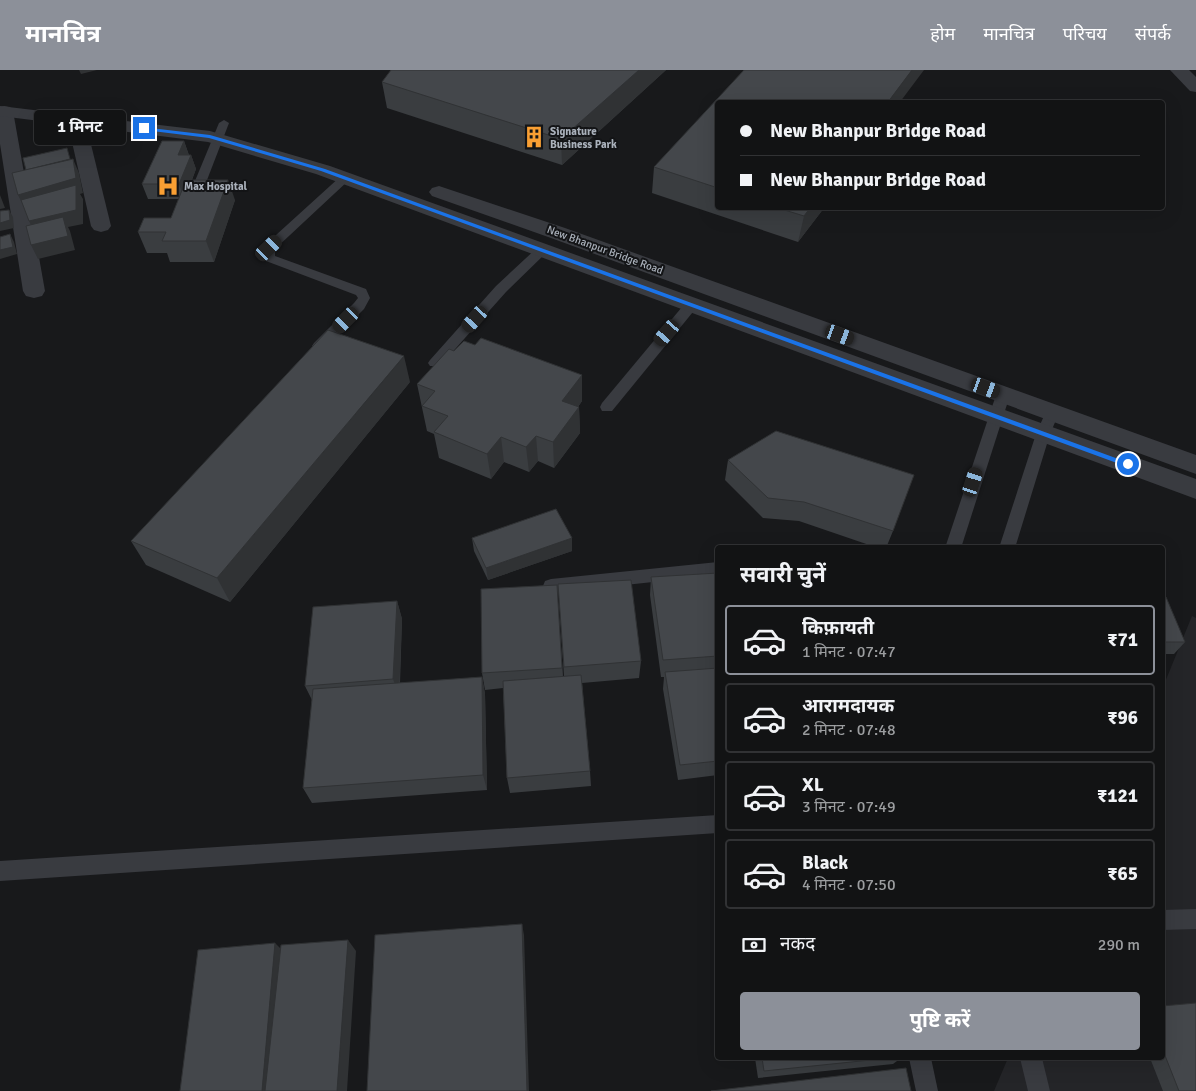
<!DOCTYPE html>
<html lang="hi">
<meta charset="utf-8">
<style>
body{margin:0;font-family:Signika,"Noto Sans Devanagari",sans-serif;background:#1b1c1d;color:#f1f3f6;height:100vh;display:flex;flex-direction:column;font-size:19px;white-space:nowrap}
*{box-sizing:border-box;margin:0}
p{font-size:16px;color:#9c9ea0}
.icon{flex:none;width:28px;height:28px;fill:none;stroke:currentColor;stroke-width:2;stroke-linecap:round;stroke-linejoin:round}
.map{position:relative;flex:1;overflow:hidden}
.side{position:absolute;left:715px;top:475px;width:450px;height:515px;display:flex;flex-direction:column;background:#121314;border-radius:5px;box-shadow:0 5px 20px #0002,0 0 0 1px #313234}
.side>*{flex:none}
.hud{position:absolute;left:715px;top:30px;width:450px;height:110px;border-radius:5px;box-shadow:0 5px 20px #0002,0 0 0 1px #313234;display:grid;align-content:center;height:110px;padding:0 25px;background:#121314}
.end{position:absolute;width:22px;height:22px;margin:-11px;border:6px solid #1a73e8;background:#fff;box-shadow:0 0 0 2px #fff}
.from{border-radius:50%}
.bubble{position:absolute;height:35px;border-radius:5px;background:#121314;box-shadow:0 5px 20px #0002,0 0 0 1px #313234;font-size:16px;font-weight:700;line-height:35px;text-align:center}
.car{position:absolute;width:15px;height:30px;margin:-15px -8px;border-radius:6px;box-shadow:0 0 4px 1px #0007;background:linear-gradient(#222 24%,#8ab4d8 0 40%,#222 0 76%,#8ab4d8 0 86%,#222 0)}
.hud b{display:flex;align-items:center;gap:18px;height:48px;font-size:19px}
.hud b+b{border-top:1px solid #313234}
.hud i{width:12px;height:12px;background:#f1f3f6}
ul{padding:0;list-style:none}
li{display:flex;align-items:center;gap:15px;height:70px;margin:0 10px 8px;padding:0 15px;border:2px solid #313234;border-radius:5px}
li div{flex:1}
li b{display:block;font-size:19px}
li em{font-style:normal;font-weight:700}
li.current{border-color:#8c9099}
li>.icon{width:45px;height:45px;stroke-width:1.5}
h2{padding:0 25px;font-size:22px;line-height:60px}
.pay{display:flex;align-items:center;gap:12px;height:55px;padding:0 25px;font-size:19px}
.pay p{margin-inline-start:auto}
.cta{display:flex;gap:10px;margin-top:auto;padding:10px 25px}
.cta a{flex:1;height:58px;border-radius:5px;background:#8c9099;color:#fff;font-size:20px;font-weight:700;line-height:58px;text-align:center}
header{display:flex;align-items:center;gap:30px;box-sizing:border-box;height:70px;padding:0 25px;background:#8c9099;color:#fff}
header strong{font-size:24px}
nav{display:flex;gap:28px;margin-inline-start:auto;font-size:18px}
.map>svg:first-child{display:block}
</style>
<header>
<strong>मानचित्र</strong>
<nav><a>होम</a><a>मानचित्र</a><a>परिचय</a><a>संपर्क</a></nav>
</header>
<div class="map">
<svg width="1196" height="1021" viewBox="0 0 1196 1021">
<rect width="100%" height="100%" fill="#18191b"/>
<polygon fill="#242528" points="1192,546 1196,548 1196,1021 994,1021 1008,988 1162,988 1163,617"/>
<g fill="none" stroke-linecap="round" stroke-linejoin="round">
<g fill="#393b40" fill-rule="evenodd">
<polygon points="224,50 229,53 202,123 200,125 192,125 190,123 219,53"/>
<polygon points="345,105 351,108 349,110 275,179 275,186 366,219 370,228 364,239 324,279 319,281 312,276 314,273 354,233 358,228 356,225 266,191 262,183 265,175 341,106"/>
<polygon points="543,175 547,176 549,179 547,182 506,222 440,296 430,296 428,293 430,290 496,216 539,176"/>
<polygon points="692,230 697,231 699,234 697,237 612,341 602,341 600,337 602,333 687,231"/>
<polygon points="1003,320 1010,325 961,478 945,478 996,325"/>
<polygon points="1052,338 1059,343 1050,364 1015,478 999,478 1036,364 1047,339"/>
<polygon points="718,492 718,505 551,523 545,521 543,516 545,511 551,509"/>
<polygon points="718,745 718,763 0,811 0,791"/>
<polygon points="1196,839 1196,859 1162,860 1162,840"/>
<polygon points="909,988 931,988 938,1021 916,1021"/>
<polygon points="1020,988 1042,988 1050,1021 1028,1021"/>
</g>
<g fill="#393b40" fill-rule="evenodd">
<polygon points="1170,0 1189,0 1196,7 1196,22 1190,21"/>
<polygon points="4,36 10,37 13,41 45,221 42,226 34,228 26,226 23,221 0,74 0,37"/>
<polygon points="76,44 83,46 85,50 111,156 108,160 101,162 94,160 91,156 67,50 69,46"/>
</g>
<g fill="#393b40" fill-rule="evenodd">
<polygon points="0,36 210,61 330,96 1196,409 1196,429 316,104 208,72 0,46"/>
<polygon points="439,116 565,158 1196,385 1196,404 551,168 432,126 429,122 432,118"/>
</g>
</g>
<g fill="#3a3d40">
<polygon points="666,0 562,95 387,38 382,12"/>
<polygon points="718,32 718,138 824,138 798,172 652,123 654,97"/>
<polygon points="184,71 189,85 191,85 196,99 192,110 235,130 214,192 170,192 167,183 147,183 138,162 171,148 179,129 148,129 142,114"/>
<polygon points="475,275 582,305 582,331 578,337 579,337 580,363 554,398 538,391 529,402 504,392 491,409 439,388 434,364 427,361 417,314 454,281"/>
<polygon points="410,312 230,532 146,495 131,471"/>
<polygon points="728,390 893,461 886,478 878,478 799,451 763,448 725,410"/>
<polygon points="472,468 572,468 572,481 488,510 474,481"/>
<polygon points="718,503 718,705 678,710 663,619 664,607 661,607 650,525 651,507"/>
<polygon points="558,514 641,591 639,608 582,613 590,701 591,716 510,723 507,708 503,618 485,620 482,603 557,515 563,606 564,606"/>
<polygon points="1162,527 1185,572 1174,584 1162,584"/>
<polygon points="397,531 402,549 400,613 482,607 485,624 487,720 312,733 303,718 312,630 305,616"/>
<polygon points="1162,936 1196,1021 1163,1021 1150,988 1162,988"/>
<polygon points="755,988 901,988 893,994 758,1008"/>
</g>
<g fill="#303234">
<polygon points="79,0 97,0 81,4"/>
<polygon points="639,0 666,0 562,95 561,69"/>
<polygon points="912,0 924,0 900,32 888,32"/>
<polygon points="184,71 189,86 178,85"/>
<polygon points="191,85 196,99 184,129 179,114"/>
<polygon points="73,89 79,103 83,123 80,124 83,129 83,154 68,157 70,161 75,180 38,189 31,175 36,165 29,151 25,139 18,125"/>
<polygon points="228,110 235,130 214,192 206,171"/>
<polygon points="0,125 5,138 0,139"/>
<polygon points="810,138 824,138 798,172 804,146"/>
<polygon points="9,140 13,147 14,158 0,161 0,153"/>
<polygon points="10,164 14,172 17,184 0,189 0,180"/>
<polygon points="404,286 410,312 230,532 217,508"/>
<polygon points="582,305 582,331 564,356 562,331"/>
<polygon points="579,337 580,363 554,398 553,372"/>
<polygon points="536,366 538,391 529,402 526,377"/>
<polygon points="501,367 504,392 491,409 487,384"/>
<polygon points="572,468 572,481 488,510 486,498"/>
<polygon points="397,531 402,549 399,626 393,609"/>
<polygon points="482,607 485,624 487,720 483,705"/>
<polygon points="522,854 524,865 529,1021 527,1021"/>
<polygon points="348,870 356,881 347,1021 337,1021"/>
<polygon points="275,873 286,884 275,1021 262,1021"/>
</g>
<g fill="#44474b" stroke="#303234">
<polygon points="391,0 639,0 561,69 382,12"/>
<polygon points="744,0 912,0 888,32 718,32 718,118 654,97"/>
<polygon points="162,71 184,71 178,85 191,85 179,114 142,114"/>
<polygon points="67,78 70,89 26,100 23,88"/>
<polygon points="73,89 76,108 18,125 12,103"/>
<polygon points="186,110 228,110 206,171 162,171 166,162 138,162 144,148 171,148"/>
<polygon points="76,115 76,140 29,151 21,130"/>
<polygon points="778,138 810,138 804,146"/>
<polygon points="9,140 10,150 0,153 0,141"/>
<polygon points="63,147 68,166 31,175 26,156"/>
<polygon points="10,164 13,177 0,180 0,167"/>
<polygon points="328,260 404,286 217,508 131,471"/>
<polygon points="481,268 582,305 562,331 579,337 553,372 536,366 526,377 501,367 487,384 434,362 448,346 422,336 435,321 417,314 449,279 454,281 464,271 475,275"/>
<polygon points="776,361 914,405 893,461 804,432 768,428 728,390"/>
<polygon points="556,439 572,468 486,498 472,468"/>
<polygon points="718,503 718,586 663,590 651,507"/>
<polygon points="631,510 641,591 564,597 558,514"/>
<polygon points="557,515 562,598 482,603 481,519"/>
<polygon points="1162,527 1166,527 1185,572 1162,572"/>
<polygon points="397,531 393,609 305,616 313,537"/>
<polygon points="718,598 718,691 680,695 665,602"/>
<polygon points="581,605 590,701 507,708 503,611"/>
<polygon points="482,607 483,705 303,718 313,619"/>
<polygon points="522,854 527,1021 367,1021 375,865"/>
<polygon points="348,870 337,1021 265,1021 281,875"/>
<polygon points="275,873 262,1021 180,1021 198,880"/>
<polygon points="1196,933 1196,1021 1179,1021 1162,978 1162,936"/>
<polygon points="762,988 890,988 764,1001"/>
<polygon points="906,998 911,1021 711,1021"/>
</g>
<polygon fill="#1a73e8" points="142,57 210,65 325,99 1132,394 1125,396 321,101 209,68 144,60"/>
<defs>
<g id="building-bare" transform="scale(1.725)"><path d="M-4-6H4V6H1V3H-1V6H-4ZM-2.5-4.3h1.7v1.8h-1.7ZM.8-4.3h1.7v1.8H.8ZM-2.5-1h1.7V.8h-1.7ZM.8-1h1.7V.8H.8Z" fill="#f99f33" stroke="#131416" stroke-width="2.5" paint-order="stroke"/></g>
<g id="hospital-bare" transform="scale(1.725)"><path d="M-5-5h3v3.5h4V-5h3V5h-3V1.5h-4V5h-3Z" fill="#f99f33" stroke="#131416" stroke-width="2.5" paint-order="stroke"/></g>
</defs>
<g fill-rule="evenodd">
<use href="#building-bare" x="534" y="67"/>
<use href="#hospital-bare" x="168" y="116"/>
</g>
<g text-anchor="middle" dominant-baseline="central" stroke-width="4" stroke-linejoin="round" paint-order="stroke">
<g font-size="11" font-weight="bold" fill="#aab1bb" stroke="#131416" text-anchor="start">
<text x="550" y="61">Signature<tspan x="550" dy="13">Business Park</tspan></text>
<text x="184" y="116">Max Hospital</text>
</g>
<g font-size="11" fill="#aab1bb" stroke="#131416">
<text transform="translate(605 180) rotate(20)">New Bhanpur Bridge Road</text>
</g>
</g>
</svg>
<i class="end from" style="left:1128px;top:394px"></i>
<i class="end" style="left:144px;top:58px"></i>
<div class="bubble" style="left:34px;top:40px;width:92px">1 मिनट</div>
<i class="car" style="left:269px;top:178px;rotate:46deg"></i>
<i class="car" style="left:475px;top:249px;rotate:222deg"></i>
<i class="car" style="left:346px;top:250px;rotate:225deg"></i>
<i class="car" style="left:667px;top:263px;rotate:221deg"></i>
<i class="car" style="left:840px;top:265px;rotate:110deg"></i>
<i class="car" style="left:986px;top:318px;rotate:110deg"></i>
<i class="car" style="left:973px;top:412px;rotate:18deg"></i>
<div class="hud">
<b><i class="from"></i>New Bhanpur Bridge Road</b>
<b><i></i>New Bhanpur Bridge Road</b>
</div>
<section class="side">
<h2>सवारी चुनें</h2>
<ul>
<li class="current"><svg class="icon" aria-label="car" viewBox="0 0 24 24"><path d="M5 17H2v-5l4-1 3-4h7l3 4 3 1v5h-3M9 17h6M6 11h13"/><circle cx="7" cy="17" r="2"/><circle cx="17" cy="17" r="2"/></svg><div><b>किफ़ायती</b><p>1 मिनट · 07:47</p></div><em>₹71</em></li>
<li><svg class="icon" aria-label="car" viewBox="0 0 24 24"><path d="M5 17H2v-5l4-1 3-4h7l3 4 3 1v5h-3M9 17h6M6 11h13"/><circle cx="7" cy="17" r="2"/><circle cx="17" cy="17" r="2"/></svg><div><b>आरामदायक</b><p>2 मिनट · 07:48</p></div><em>₹96</em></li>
<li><svg class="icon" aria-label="car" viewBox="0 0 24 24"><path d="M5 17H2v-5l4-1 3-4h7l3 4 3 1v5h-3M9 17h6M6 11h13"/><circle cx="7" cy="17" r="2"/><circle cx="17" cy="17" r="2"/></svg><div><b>XL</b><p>3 मिनट · 07:49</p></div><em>₹121</em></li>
<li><svg class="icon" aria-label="car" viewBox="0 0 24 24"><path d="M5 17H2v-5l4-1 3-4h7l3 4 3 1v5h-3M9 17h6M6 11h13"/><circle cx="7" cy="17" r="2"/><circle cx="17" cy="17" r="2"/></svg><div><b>Black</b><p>4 मिनट · 07:50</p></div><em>₹65</em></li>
</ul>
<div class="pay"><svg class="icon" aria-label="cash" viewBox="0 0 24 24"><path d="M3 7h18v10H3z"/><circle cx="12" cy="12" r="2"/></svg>नकद<p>290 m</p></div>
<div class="cta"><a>पुष्टि करें</a></div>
</section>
</div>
